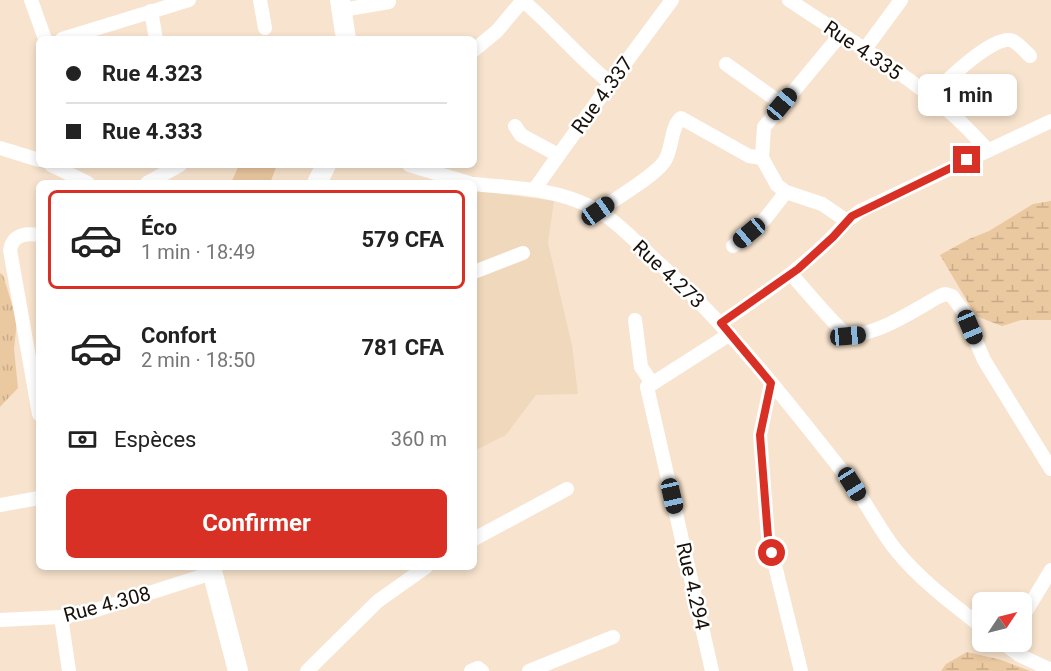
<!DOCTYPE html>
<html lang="fr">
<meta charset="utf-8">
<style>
body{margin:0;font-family:Roboto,sans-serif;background:#f6f6f6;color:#222;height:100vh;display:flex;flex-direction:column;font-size:22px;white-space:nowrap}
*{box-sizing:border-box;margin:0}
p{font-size:20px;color:#767676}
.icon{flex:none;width:33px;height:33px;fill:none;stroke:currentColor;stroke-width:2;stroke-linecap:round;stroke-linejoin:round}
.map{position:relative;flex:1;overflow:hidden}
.panel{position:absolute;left:36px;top:180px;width:441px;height:390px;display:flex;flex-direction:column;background:#fff;border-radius:9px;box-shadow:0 3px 9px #0003}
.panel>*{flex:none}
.banner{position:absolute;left:36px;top:36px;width:441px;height:132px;border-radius:9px;box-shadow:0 3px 9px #0003;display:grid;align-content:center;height:132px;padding:0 30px;background:#fff}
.needle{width:39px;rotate:55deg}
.tools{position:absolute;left:972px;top:592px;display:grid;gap:12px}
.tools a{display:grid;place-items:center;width:60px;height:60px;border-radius:9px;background:#fff;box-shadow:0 3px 9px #0003;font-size:30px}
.end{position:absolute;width:27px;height:27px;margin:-14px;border:8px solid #d93025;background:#fff;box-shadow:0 0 0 3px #fff}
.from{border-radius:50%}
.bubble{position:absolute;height:42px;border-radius:9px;background:#fff;box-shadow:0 3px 9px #0003;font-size:20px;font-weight:700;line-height:42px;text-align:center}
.car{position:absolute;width:18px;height:36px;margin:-18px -9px;border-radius:8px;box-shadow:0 0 4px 2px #0007;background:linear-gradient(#222 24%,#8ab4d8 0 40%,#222 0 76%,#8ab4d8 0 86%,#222 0)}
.banner b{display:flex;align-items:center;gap:21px;height:57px;font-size:22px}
.banner b+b{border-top:2px solid #e0e0e0}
.banner i{width:15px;height:15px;background:#222}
ul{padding:10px 0 0;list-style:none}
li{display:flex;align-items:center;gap:18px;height:99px;margin:0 12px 9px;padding:0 18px;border:3px solid transparent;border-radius:9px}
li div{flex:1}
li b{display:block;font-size:22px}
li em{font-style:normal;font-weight:700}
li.selected{border-color:#d93025}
li>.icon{width:54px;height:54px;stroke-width:1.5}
.pay{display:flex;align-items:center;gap:15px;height:66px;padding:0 30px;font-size:22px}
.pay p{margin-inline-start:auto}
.action{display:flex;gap:12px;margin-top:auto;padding:12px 30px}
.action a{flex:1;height:69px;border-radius:9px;background:#d93025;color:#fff;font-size:24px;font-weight:700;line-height:69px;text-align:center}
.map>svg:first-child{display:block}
</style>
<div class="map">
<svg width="1051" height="671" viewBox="0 0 1051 671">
<defs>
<pattern id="grass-tufts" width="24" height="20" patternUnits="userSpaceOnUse" patternTransform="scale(1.5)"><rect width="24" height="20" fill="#eac8a0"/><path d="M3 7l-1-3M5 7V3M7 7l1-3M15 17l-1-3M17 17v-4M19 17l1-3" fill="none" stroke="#c8ab88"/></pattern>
<pattern id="wetland-marsh" width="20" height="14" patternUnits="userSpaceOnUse" patternTransform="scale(1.5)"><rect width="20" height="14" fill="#eac8a0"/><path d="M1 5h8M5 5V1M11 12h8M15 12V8" fill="none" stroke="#c8ab88"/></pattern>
</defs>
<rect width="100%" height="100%" fill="#f8e4ce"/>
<polygon fill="#f0d8bc" points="474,190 554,201 548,243 572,345 578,394 536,395 506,435 474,451"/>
<polygon fill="url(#grass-tufts)" points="0,273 3,275 17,321 14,349 18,388 0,407"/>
<g fill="url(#wetland-marsh)">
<polygon points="1051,201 1051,320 1021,320 1002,326 976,316 940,255 969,239 989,231 1033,204"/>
<polygon points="967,652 1001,660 1030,671 941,671 946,664"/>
</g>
<polygon fill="#eac8a0" points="239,165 277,165 270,183 231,183"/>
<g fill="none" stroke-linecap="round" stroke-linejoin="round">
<g stroke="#fff" stroke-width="14">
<polyline points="31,0 45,39"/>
<polyline points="260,0 265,28"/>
<path d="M522 0C553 26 578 57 609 82"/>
<path d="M789 0C844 37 902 70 952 114 965 125 976 138 988 150"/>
<polyline points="342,10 389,2"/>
<polyline points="151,11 156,39"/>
<polyline points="62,39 189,0"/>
<polyline points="865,49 901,0"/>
<polyline points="474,50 497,31 523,0"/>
<polyline points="726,64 782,104"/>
<path d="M930 97C943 84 995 32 1013 41 1019 44 1025 51 1030 56"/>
<polyline points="515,126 521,135 558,155"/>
<polyline points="0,148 39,160"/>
<polyline points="762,158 764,127 841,34"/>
<polyline points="51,165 88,183"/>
<polyline points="409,165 469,183"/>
<polyline points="147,183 180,165"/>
<path d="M474 184C512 188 554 188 589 206 617 219 639 246 662 266 732 330 791 406 850 481 866 502 878 527 895 549 920 580 951 603 982 627"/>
<path d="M534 190C579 126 625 63 672 0"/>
<path d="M598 211C616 198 652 178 664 162 673 150 670 127 681 118L749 156 762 158 777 185 786 192 822 204 847 221C811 263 766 292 721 323"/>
<polyline points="847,221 860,211 1051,121"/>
<path d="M39 235C25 233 13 235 10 250L39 414"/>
<polyline points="733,246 765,219 786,192"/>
<polyline points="474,272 523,253"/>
<path d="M791 274C810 295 827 317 848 336 880 333 910 313 938 297L945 294 952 296 963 311 984 360 1051 469"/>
<polyline points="635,320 641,367 652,383"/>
<polyline points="771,383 760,435 768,537 801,671"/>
<polyline points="0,505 39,498"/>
<polyline points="474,539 567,489"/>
<polyline points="61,617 69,671"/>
<polyline points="1022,618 1051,570"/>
<polyline points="0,620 61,617 90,612 212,573"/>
<polyline points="1002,642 1019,655 1051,670"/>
<polyline points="307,671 378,601 426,567"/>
<polyline points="471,671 478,668 482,671"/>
<polyline points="529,671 613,637"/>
<polyline points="712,671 647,387 730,334"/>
</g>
<g stroke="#fff" stroke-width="20">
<polyline points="340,0 346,39"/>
<polyline points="317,183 326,165"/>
<polyline points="211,567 238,671"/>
</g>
</g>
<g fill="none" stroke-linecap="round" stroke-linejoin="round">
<polyline stroke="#d93025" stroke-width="8" points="772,553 768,537 760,435 771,383 721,323 798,269 833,237 852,216 967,160"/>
</g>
<g text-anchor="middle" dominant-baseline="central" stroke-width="5" stroke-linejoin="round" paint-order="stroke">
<g font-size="20" fill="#18110a" stroke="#fff">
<text transform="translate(863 50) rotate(34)">Rue 4.335</text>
<text transform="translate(602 95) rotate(-54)">Rue 4.337</text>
<text transform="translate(669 274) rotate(43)">Rue 4.273</text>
<text transform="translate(693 586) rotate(77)">Rue 4.294</text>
<text transform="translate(107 604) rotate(-15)">Rue 4.308</text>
</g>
</g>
</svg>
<div class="tools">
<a><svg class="needle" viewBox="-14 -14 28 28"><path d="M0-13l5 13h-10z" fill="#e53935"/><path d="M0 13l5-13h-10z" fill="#767676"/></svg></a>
</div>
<i class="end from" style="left:772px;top:553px"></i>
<i class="end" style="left:967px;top:160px"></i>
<div class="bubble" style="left:918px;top:74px;width:99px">1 min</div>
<i class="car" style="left:782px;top:104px;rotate:40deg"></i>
<i class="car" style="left:598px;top:211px;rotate:55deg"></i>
<i class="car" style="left:749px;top:233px;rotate:230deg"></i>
<i class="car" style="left:970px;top:327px;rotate:157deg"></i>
<i class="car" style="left:848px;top:336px;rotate:85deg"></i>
<i class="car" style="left:852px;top:484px;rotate:148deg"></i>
<i class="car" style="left:672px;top:496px;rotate:167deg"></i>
<div class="banner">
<b><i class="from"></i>Rue 4.323</b>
<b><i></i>Rue 4.333</b>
</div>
<section class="panel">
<ul>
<li class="selected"><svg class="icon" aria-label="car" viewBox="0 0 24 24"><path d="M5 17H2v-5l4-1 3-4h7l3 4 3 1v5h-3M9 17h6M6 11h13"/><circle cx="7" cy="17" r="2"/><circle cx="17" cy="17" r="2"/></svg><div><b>Éco</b><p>1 min · 18:49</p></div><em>579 CFA</em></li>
<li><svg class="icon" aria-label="car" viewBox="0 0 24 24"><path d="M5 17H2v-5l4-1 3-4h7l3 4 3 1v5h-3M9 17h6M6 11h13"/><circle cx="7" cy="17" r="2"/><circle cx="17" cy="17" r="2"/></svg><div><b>Confort</b><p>2 min · 18:50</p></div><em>781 CFA</em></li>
</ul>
<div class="pay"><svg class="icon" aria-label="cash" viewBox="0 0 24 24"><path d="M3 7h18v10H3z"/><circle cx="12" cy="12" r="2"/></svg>Espèces<p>360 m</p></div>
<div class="action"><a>Confirmer</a></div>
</section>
</div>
